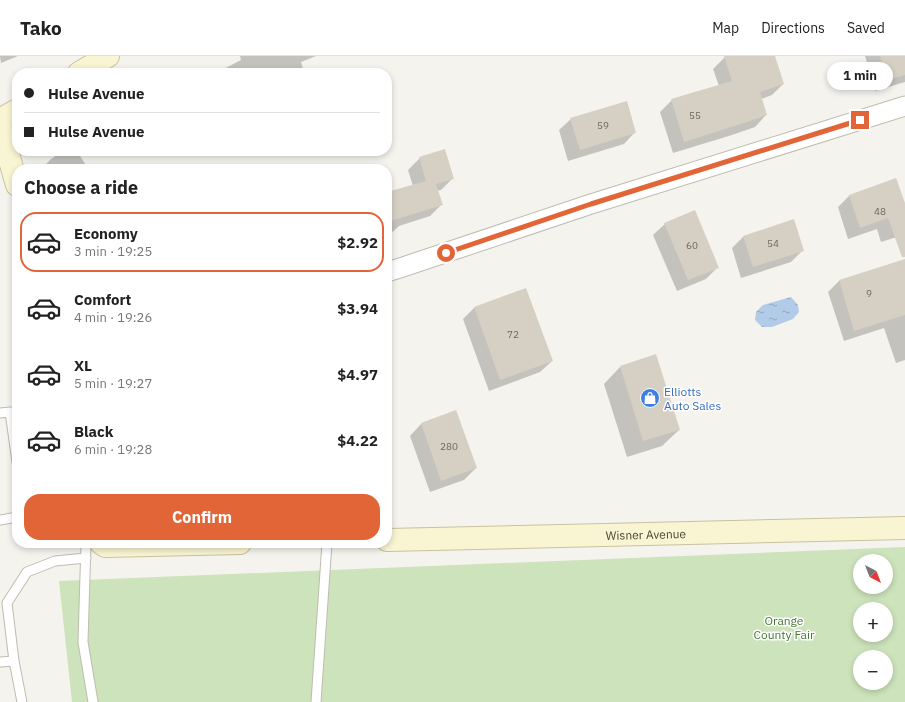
<!DOCTYPE html>
<meta charset="utf-8">
<style>
body{margin:0;font-family:"IBM Plex Sans",sans-serif;background:#f2f2f2;color:#222;height:100vh;display:flex;flex-direction:column;font-size:15px;white-space:nowrap}
*{box-sizing:border-box;margin:0}
p{font-size:13px;color:#767676}
.icon{flex:none;width:22px;height:22px;fill:none;stroke:currentColor;stroke-width:2;stroke-linecap:round;stroke-linejoin:round}
.map{position:relative;flex:1;overflow:hidden}
.panel{position:absolute;left:12px;top:108px;width:380px;height:384px;display:flex;flex-direction:column;background:#fff;border-radius:16px;box-shadow:0 2px 6px #0003}
.panel>*{flex:none}
.banner{position:absolute;left:12px;top:12px;width:380px;height:88px;border-radius:16px;box-shadow:0 2px 6px #0003;display:grid;align-content:center;height:88px;padding:0 12px;background:#fff}
.needle{width:26px;rotate:138deg}
.fabs{position:absolute;left:853px;top:498px;display:grid;gap:8px}
.fabs a{display:grid;place-items:center;width:40px;height:40px;border-radius:50%;background:#fff;box-shadow:0 2px 6px #0003;font-size:20px}
.end{position:absolute;width:18px;height:18px;margin:-9px;border:5px solid #e16537;background:#fff;box-shadow:0 0 0 2px #fff}
.from{border-radius:50%}
.bubble{position:absolute;height:28px;border-radius:14px;background:#fff;box-shadow:0 2px 6px #0003;font-size:13px;font-weight:800;line-height:28px;text-align:center}
.banner b{display:flex;align-items:center;gap:14px;height:38px;font-size:15px}
.banner b+b{border-top:1px solid #e0e0e0}
.banner i{width:10px;height:10px;background:#222}
ul{padding:0;list-style:none}
li{display:flex;align-items:center;gap:12px;height:60px;margin:0 8px 6px;padding:0 4px;border:2px solid transparent;border-radius:16px}
li div{flex:1}
li b{display:block;font-size:15px}
li em{font-style:normal;font-weight:800}
li.selected{border-color:#e16537}
li>.icon{width:36px;height:36px;stroke-width:1.5}
h2{padding:0 12px;font-size:18px;line-height:48px}
.button{display:flex;gap:8px;margin-top:auto;padding:8px 12px}
.button a{flex:1;height:46px;border-radius:16px;background:#e16537;color:#fff;font-size:16px;font-weight:800;line-height:46px;text-align:center}
header{display:flex;align-items:center;gap:24px;box-sizing:border-box;height:56px;padding:0 20px;background:#fff;border-bottom:1px solid #e0e0e0}
header strong{font-size:19px}
nav{display:flex;gap:22px;margin-inline-start:auto;font-size:14px}
.map>svg:first-child{display:block}
</style>
<header>
<strong>Tako</strong>
<nav><a>Map</a><a>Directions</a><a>Saved</a></nav>
</header>
<div class="map">
<svg width="905" height="646" viewBox="0 0 905 646">
<defs>
<pattern id="water-ripples" width="26" height="14" patternUnits="userSpaceOnUse"><rect width="26" height="14" fill="#b1cbe9"/><path d="M2 4q2-2 4 0t4 0M15 11q2-2 4 0t4 0" fill="none" stroke="#92a7be"/></pattern>
</defs>
<rect width="100%" height="100%" fill="#f4f3ed"/>
<path fill="#cce3bb" fill-rule="evenodd" d="M905 491V646H72L59 525ZM860 505H886V531H860ZM860 553H886V579H860ZM860 601H886V627H860Z"/>
<polygon fill="url(#water-ripples)" points="791,241 798,249 799,256 793,263 772,271 762,271 755,264 756,256 763,249"/>
<g fill="#0003">
<polygon points="0,0 18,0 1,7"/>
<polygon points="240,0 316,0 301,6 304,16 303,17 216,17 241,4"/>
<polygon points="729,0 774,0 783,28 772,39 761,43 766,59 755,71 732,79 673,97 660,56 672,44 719,30 713,13 725,1"/>
<polygon points="865,0 905,0 905,26 875,35"/>
<polygon points="571,63 635,76 624,88 568,105 559,74"/>
<polygon points="63,95 77,95 87,111 85,113 41,113 51,103"/>
<polygon points="420,102 453,122 441,134 437,135 441,149 430,160 399,170 387,181 387,135 389,135 390,136 413,130 408,114"/>
<polygon points="896,123 905,150 905,175 900,180 881,186 877,173 848,183 838,151 849,140"/>
<polygon points="665,168 718,211 706,223 677,235 653,179"/>
<polygon points="743,181 803,194 791,206 741,222 732,192"/>
<polygon points="905,204 905,304 896,307 884,272 844,285 828,236 839,225"/>
<polygon points="525,233 552,305 540,316 489,335 463,263 474,252"/>
<polygon points="620,311 679,374 662,390 627,401 604,328"/>
<polygon points="455,356 476,412 464,424 430,436 410,380 421,368"/>
</g>
<g fill="#d5d0c3">
<polygon points="724,0 775,0 784,28 760,36 767,59 744,67 684,86 671,43 732,25"/>
<polygon points="880,0 905,0 905,19 887,24"/>
<polygon points="627,45 636,77 580,94 570,62"/>
<polygon points="445,93 454,123 436,128 443,149 387,166 387,136 426,125 419,101"/>
<polygon points="896,122 905,147 905,201 902,201 888,162 860,172 849,139"/>
<polygon points="695,154 719,212 688,224 664,167"/>
<polygon points="794,163 804,195 753,211 743,180"/>
<polygon points="905,203 905,259 854,275 839,224"/>
<polygon points="526,232 553,305 500,324 474,251"/>
<polygon points="656,298 680,374 643,385 620,310"/>
<polygon points="456,354 477,412 441,425 421,367"/>
</g>
<g fill="none" stroke-linecap="round" stroke-linejoin="round">
<g stroke="#bfbcb0" stroke-width="11">
<g id="lane">
<polyline points="0,357 10,356 17,406"/>
<polyline points="0,464 17,461"/>
<polyline points="86,487 83,586 93,646"/>
<polyline points="0,606 14,605"/>
<polyline points="22,646 14,605 7,547 27,516 55,505 86,502"/>
<polyline points="316,646 327,487"/>
</g>
</g>
<g stroke="#bfbcb0" stroke-width="21">
<polyline id="street" points="387,216 403,211 591,148 905,50"/>
</g>
<g stroke="#c8c29e" stroke-width="24">
<g id="secondary">
<polyline points="79,17 108,0"/>
<polyline points="0,64 17,54"/>
<polyline points="0,70 17,129"/>
<path id="s1" d="M387 484 905 472"/>
<polyline points="101,487 105,490 240,487"/>
</g>
</g>
<use href="#lane" stroke="#fff" stroke-width="9"/>
<use href="#street" stroke="#fff" stroke-width="19"/>
<use href="#secondary" stroke="#f9f4d2" stroke-width="22"/>
</g>
<g fill="none" stroke-linecap="round" stroke-linejoin="round">
<polyline stroke="#e16537" stroke-width="5" points="446,197 591,148 860,64"/>
</g>
<defs>
<g id="shop-disc" transform="scale(1)"><circle r="9.5" fill="#3f7fe0" stroke="#fff"/><path d="M-5-2.5h2.3a2.7 3.5 0 0 1 5.4 0H5L5.5 6h-11ZM-1.5-2.5h3a1.5 2.3 0 0 0-3 0Z" fill="#fff"/></g>
</defs>
<g fill-rule="evenodd">
<use href="#shop-disc" x="650" y="342"/>
</g>
<g text-anchor="middle" dominant-baseline="central" stroke-width="3" stroke-linejoin="round" paint-order="stroke">
<g font-size="10" fill="#6b685d">
<text x="695" y="59">55</text>
<text x="603" y="69">59</text>
<text x="880" y="155">48</text>
<text x="773" y="187">54</text>
<text x="692" y="189">60</text>
<text x="869" y="237">9</text>
<text x="513" y="278">72</text>
<text x="449" y="390">280</text>
</g>
<g font-size="12" fill="#366cbe" stroke="#fff" text-anchor="start">
<text x="664" y="335">Elliotts<tspan x="664" dy="14">Auto Sales</tspan></text>
</g>
<g font-size="12" fill="#48453b" stroke="#fff">
<text stroke="none"><textPath href="#s1" startOffset="259">Wisner Avenue</textPath></text>
</g>
<g font-size="12" fill="#457434" stroke="#fff">
<text x="784" y="564">Orange<tspan x="784" dy="14">County Fair</tspan></text>
</g>
</g>
</svg>
<div class="fabs">
<a><svg class="needle" viewBox="-14 -14 28 28"><path d="M0-13l5 13h-10z" fill="#e53935"/><path d="M0 13l5-13h-10z" fill="#767676"/></svg></a>
<a>+</a>
<a>−</a>
</div>
<i class="end from" style="left:446px;top:197px"></i>
<i class="end" style="left:860px;top:64px"></i>
<div class="bubble" style="left:827px;top:6px;width:66px">1 min</div>
<div class="banner">
<b><i class="from"></i>Hulse Avenue</b>
<b><i></i>Hulse Avenue</b>
</div>
<section class="panel">
<h2>Choose a ride</h2>
<ul>
<li class="selected"><svg class="icon" aria-label="car" viewBox="0 0 24 24"><path d="M5 17H2v-5l4-1 3-4h7l3 4 3 1v5h-3M9 17h6M6 11h13"/><circle cx="7" cy="17" r="2"/><circle cx="17" cy="17" r="2"/></svg><div><b>Economy</b><p>3 min · 19:25</p></div><em>$2.92</em></li>
<li><svg class="icon" aria-label="car" viewBox="0 0 24 24"><path d="M5 17H2v-5l4-1 3-4h7l3 4 3 1v5h-3M9 17h6M6 11h13"/><circle cx="7" cy="17" r="2"/><circle cx="17" cy="17" r="2"/></svg><div><b>Comfort</b><p>4 min · 19:26</p></div><em>$3.94</em></li>
<li><svg class="icon" aria-label="car" viewBox="0 0 24 24"><path d="M5 17H2v-5l4-1 3-4h7l3 4 3 1v5h-3M9 17h6M6 11h13"/><circle cx="7" cy="17" r="2"/><circle cx="17" cy="17" r="2"/></svg><div><b>XL</b><p>5 min · 19:27</p></div><em>$4.97</em></li>
<li><svg class="icon" aria-label="car" viewBox="0 0 24 24"><path d="M5 17H2v-5l4-1 3-4h7l3 4 3 1v5h-3M9 17h6M6 11h13"/><circle cx="7" cy="17" r="2"/><circle cx="17" cy="17" r="2"/></svg><div><b>Black</b><p>6 min · 19:28</p></div><em>$4.22</em></li>
</ul>
<div class="button"><a>Confirm</a></div>
</section>
</div>
